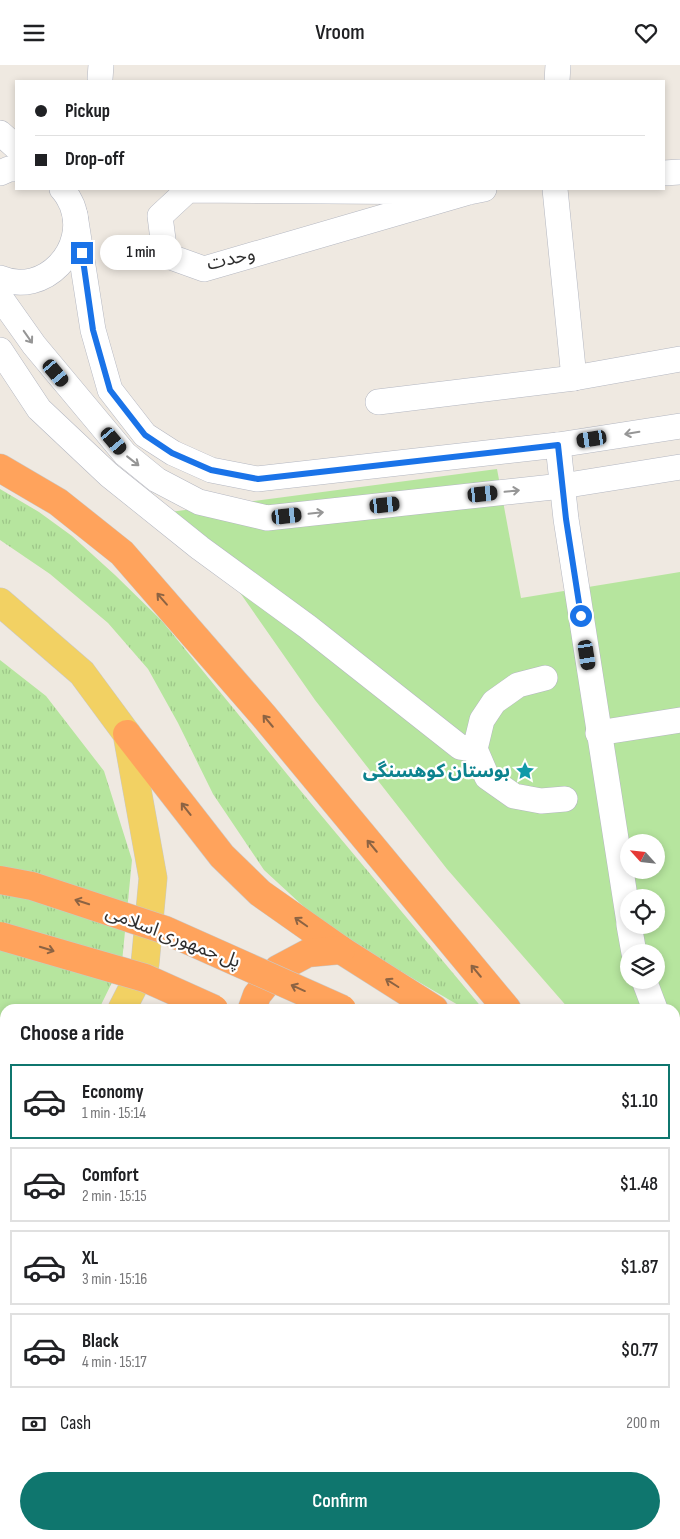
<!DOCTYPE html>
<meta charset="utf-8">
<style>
body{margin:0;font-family:"Sofia Sans Condensed","Noto Sans Arabic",sans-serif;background:#f6f6f6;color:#202124;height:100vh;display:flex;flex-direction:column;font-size:19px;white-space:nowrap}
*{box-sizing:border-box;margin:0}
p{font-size:16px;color:#757577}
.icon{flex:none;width:28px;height:28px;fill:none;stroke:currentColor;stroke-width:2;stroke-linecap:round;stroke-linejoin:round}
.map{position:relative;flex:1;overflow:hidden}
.drawer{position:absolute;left:0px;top:939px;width:680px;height:536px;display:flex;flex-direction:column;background:#fff;border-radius:15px 15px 0 0;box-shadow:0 2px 8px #0003}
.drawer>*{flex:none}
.top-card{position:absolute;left:15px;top:15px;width:650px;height:110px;border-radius:0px;box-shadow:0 2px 8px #0003;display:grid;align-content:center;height:110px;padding:0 20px;background:#fff}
.needle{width:32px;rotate:297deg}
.buttons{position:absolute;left:620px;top:769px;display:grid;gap:10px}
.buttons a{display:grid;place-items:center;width:45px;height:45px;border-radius:50%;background:#fff;box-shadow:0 2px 8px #0003;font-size:25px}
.end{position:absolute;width:22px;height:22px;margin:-11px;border:6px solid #1a73e8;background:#fff;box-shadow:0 0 0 2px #fff}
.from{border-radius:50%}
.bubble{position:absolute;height:35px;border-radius:18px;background:#fff;box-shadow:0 2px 8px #0003;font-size:16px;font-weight:600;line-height:35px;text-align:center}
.car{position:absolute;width:15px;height:30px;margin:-15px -8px;border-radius:6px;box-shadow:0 0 4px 1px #0007;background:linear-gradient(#222 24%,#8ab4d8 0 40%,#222 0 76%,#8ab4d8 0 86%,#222 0)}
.top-card b{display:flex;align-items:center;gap:18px;height:48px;font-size:19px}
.top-card b+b{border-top:1px solid #e0e0e0}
.top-card i{width:12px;height:12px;background:#202124}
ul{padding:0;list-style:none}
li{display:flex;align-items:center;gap:15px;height:75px;margin:0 10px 8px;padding:0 10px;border:2px solid #e0e0e0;border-radius:0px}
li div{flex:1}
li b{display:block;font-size:19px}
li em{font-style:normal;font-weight:600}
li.selected{border-color:#0f766e}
li>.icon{width:45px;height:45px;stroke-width:1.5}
h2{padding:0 20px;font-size:22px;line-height:60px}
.pay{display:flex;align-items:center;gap:12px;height:55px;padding:0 20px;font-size:19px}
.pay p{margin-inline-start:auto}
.cta{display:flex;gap:10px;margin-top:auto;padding:10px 20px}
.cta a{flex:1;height:58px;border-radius:30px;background:#0f766e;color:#fff;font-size:20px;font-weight:600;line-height:58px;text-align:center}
header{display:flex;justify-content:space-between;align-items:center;height:65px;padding:0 20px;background:#fff;font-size:22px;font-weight:600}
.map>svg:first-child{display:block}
</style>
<header><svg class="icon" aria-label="menu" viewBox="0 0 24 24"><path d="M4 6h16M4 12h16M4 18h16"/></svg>Vroom<svg class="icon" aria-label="heart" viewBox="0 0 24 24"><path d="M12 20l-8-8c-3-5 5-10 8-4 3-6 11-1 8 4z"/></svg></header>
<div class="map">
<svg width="680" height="1474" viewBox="0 0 680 1474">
<defs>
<pattern id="grass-tufts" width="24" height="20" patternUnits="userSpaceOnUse" patternTransform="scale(1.25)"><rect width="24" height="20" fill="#b6e59e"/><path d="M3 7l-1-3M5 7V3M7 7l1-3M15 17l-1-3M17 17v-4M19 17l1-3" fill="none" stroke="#9dc588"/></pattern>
<pattern id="building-back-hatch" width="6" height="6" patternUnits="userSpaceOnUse" patternTransform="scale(1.25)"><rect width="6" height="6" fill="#cbc7bf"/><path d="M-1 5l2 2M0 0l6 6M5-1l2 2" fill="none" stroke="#afaba4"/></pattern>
</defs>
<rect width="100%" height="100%" fill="#efe9e1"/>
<polygon fill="#f0e6d1" points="675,1378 680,1382 680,1474 43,1474 45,1470 675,1470"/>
<g fill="url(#grass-tufts)">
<polygon points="0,424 39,447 72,471 115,510 162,556 300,725 483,944 465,944 328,864 264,805 213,729 178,658 148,604 108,558 50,509 0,475"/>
<polygon points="0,595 46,631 104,706 132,795 122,897 99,944 5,944 5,1044 0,1046"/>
</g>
<path fill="#b6e59e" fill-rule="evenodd" d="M497 404 521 533 680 507V1055L675 1050V944H569L447 804 315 635 236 522 170 447ZM629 778H656V805H629ZM629 832H656V860H629ZM629 888H656V915H629Z"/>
<g fill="url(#building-back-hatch)">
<polygon points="5,1316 5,1397 0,1389 0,1320"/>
<polygon points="675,1394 680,1398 680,1474 474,1474 470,1470 675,1470"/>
</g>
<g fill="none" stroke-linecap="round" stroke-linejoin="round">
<g stroke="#b4b7c1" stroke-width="14">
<g id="lane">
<polyline points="393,1470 401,1474"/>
<polyline points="63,1474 66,1470"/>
<polyline points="424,1474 427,1470"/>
</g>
</g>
<g stroke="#b4b7c1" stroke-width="26">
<g id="street">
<polyline points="100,14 101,0"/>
<polyline points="557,16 558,0"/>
<polyline points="0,68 16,82"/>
<polyline points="0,108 9,104 16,104"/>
<polyline points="664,108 680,107"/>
<polyline points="555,124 574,313"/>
<polyline points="469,127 188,125 160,151 165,190 204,204 469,127 484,124"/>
<polyline points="75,150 93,265 110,325 145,370 173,388 211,405 257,414 558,380 680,361"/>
<path d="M0 213C44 232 89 184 72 140 69 134 67 129 62 124"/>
<polyline points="0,232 34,280 125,389 157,415 199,437 267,453 562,421 680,402"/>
<polyline points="0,285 39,344 109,410 200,483 308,562 460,682 475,684"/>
<polyline points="378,337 574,313 680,294"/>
<polyline points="558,380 566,454 629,857"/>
<polyline points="545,613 518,620 494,637 482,655 475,684 487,712 514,731 541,736 565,734"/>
<polyline points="598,668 680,655"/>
<polyline points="629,860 634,888"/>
<polyline points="644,915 655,944"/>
<polyline points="675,972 680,979"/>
</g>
</g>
<g stroke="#c9c9c9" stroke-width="29">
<g id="primary">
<polyline points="0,537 82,608 127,669 153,813 145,899 122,944"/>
<polyline points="0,1082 5,1079"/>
</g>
</g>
<g stroke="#c9c9c9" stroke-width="29">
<g id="highway">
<polyline points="0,403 58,437 122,488 263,650 507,944"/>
<polyline points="127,669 222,791 260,828 341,885 434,944"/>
<polyline points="252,944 257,930 278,904 308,888 341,885"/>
<polyline points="675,1116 680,1120"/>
<polyline points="0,1176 5,1173"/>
<polyline points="675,1177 680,1181"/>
<polyline points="675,1247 680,1251"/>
<polyline points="675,1317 680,1321"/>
</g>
</g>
<use href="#lane" stroke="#fff" stroke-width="12"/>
<use href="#street" stroke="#fff" stroke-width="25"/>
<use href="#primary" stroke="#f2d163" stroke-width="28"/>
<use href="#highway" stroke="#ffa35c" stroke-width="28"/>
<g stroke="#c9c9c9" stroke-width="29" stroke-linecap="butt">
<g id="highway-bridge">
<polyline points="0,815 32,821 165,865 342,944"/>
<polyline points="0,871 145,913 214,944"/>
</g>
</g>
<use href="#highway-bridge" stroke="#ffa35c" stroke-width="28"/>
</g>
<defs><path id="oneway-shaft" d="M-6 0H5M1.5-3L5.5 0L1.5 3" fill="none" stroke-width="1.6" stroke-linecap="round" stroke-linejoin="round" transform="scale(1.25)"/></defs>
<g stroke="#969696">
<use href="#oneway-shaft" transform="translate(28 272) rotate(55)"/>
<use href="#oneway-shaft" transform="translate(632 368) rotate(171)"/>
<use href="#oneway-shaft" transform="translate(133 396) rotate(38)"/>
<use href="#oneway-shaft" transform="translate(512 426) rotate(-6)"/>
<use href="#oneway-shaft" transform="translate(316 448) rotate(-6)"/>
</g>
<g stroke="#8c6343">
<use href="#oneway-shaft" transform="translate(162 534) rotate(-131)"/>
<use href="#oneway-shaft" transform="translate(268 656) rotate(-130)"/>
<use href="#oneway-shaft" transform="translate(186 744) rotate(-128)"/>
<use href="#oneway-shaft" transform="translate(372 781) rotate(-130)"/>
<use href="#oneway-shaft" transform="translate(82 837) rotate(-162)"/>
<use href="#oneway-shaft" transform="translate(301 857) rotate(-145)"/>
<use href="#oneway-shaft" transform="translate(47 884) rotate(17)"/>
<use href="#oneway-shaft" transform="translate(476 906) rotate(-130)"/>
<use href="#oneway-shaft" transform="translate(392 918) rotate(-148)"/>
<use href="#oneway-shaft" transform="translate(298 923) rotate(-156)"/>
</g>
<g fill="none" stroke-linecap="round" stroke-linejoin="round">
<polyline stroke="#1a73e8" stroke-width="6" points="82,188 93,265 110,325 145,370 172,388 211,405 258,414 558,380 566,454 581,551"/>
</g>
<defs>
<g id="sight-bare" transform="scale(1.5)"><path d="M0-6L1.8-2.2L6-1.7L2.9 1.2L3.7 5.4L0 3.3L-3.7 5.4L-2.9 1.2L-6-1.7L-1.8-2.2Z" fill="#0f9aa8" stroke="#fff" stroke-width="2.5" paint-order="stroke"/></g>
</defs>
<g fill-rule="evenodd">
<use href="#sight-bare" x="525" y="706"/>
</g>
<g text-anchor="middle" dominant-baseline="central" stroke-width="4.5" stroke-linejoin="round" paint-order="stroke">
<g font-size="19" fill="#2e2e2e" stroke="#fff">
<text transform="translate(231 194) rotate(-13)">وحدت</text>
<text transform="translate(173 872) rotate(21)">پل جمهوری اسلامی</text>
</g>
<g font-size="19" font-weight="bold" fill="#0d838f" stroke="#fff" text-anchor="end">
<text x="510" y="706">بوستان کوهسنگی</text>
</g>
</g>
</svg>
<div class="buttons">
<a><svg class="needle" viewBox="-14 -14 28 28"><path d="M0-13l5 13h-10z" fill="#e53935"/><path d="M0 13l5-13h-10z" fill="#757577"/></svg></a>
<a><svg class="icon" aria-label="locate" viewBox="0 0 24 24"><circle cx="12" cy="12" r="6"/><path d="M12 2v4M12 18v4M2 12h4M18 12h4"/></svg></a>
<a><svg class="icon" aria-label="layers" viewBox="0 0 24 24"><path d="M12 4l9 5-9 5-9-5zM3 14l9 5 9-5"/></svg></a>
</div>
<i class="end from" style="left:581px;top:551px"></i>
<i class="end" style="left:82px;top:188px"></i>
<div class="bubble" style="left:100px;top:170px;width:82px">1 min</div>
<i class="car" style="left:56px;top:308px;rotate:140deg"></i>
<i class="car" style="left:592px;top:374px;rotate:261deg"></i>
<i class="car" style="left:114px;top:376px;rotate:140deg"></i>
<i class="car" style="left:483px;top:429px;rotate:84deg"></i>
<i class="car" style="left:385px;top:440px;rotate:84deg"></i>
<i class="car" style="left:287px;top:451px;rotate:84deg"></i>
<i class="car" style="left:587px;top:590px;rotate:171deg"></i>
<div class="top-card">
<b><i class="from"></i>Pickup</b>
<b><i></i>Drop-off</b>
</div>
<section class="drawer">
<h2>Choose a ride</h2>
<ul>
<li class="selected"><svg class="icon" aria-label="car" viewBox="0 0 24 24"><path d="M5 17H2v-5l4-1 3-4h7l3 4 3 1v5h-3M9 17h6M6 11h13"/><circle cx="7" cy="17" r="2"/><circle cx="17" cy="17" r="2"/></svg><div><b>Economy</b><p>1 min · 15:14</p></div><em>$1.10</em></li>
<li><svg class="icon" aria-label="car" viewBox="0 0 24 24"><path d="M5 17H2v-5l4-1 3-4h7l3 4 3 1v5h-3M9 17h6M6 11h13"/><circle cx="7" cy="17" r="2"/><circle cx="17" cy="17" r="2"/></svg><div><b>Comfort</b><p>2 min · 15:15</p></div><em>$1.48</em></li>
<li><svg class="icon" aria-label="car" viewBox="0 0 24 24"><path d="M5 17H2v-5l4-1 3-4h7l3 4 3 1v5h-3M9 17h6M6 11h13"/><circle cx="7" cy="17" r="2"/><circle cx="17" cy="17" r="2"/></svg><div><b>XL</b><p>3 min · 15:16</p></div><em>$1.87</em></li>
<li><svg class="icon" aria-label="car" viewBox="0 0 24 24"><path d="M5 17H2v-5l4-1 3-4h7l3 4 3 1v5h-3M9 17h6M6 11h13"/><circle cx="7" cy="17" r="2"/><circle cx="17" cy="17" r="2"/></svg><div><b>Black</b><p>4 min · 15:17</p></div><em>$0.77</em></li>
</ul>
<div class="pay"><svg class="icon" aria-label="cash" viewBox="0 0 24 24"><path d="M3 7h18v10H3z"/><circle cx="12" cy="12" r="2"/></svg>Cash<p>200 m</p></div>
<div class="cta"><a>Confirm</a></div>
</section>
</div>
